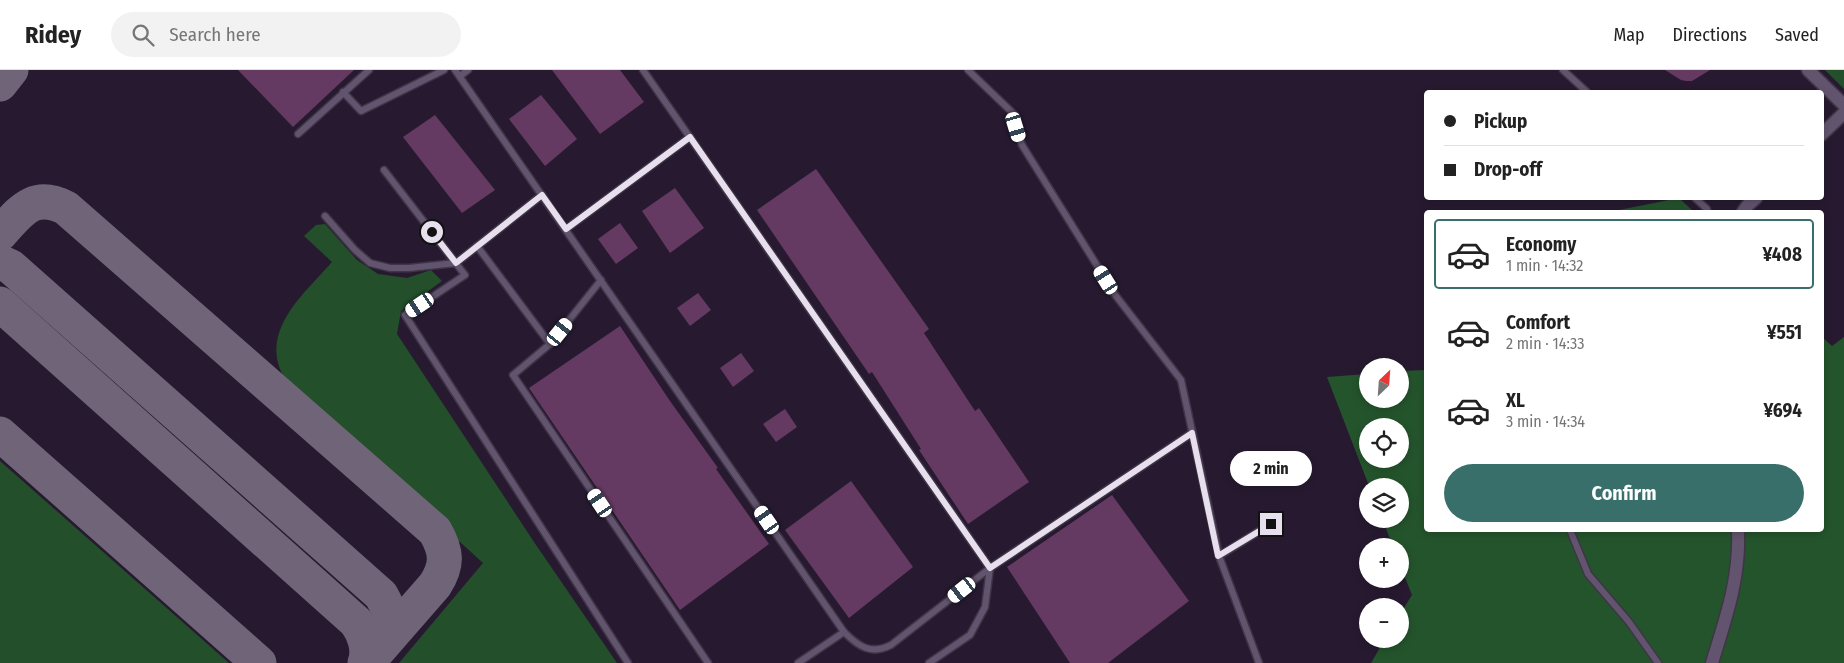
<!DOCTYPE html>
<meta charset="utf-8">
<style>
body{margin:0;font-family:"Fira Sans Condensed",sans-serif;background:#f2f2f2;color:#222;height:100vh;display:flex;flex-direction:column;font-size:19px;white-space:nowrap}
*{box-sizing:border-box;margin:0}
p{font-size:16px;color:#767676}
.icon{flex:none;width:28px;height:28px;fill:none;stroke:currentColor;stroke-width:2;stroke-linecap:round;stroke-linejoin:round}
.map{position:relative;flex:1;overflow:hidden}
.drawer{position:absolute;left:1424px;top:140px;width:400px;height:322px;display:flex;flex-direction:column;background:#fff;border-radius:5px;box-shadow:0 2px 8px #0003}
.drawer>*{flex:none}
.top-card{position:absolute;left:1424px;top:20px;width:400px;height:110px;border-radius:5px;box-shadow:0 2px 8px #0003;display:grid;align-content:center;height:110px;padding:0 20px;background:#fff}
.needle{width:32px;rotate:25deg}
.buttons{position:absolute;left:1359px;top:288px;display:grid;gap:10px}
.buttons a{display:grid;place-items:center;width:50px;height:50px;border-radius:50%;background:#fff;box-shadow:0 2px 8px #0003;font-size:25px}
.end{position:absolute;width:22px;height:22px;margin:-11px;border:6px solid #e7dfee;background:#111;box-shadow:0 0 0 2px #111}
.from{border-radius:50%}
.bubble{position:absolute;height:35px;border-radius:18px;background:#fff;box-shadow:0 2px 8px #0003;font-size:16px;font-weight:700;line-height:35px;text-align:center}
.car{position:absolute;width:15px;height:30px;margin:-15px -8px;border-radius:6px;box-shadow:0 0 4px 1px #0007;background:linear-gradient(#fff 24%,#345 0 40%,#fff 0 76%,#345 0 86%,#fff 0)}
.top-card b{display:flex;align-items:center;gap:18px;height:48px;font-size:19px}
.top-card b+b{border-top:1px solid #e0e0e0}
.top-card i{width:12px;height:12px;background:#222}
ul{padding:9px 0 0;list-style:none}
li{display:flex;align-items:center;gap:15px;height:70px;margin:0 10px 8px;padding:0 10px;border:2px solid transparent;border-radius:5px}
li div{flex:1}
li b{display:block;font-size:19px}
li em{font-style:normal;font-weight:700}
li.on{border-color:#396f6b}
li>.icon{width:45px;height:45px;stroke-width:1.5}
.cta{display:flex;gap:10px;margin-top:auto;padding:10px 20px}
.cta a{flex:1;height:58px;border-radius:30px;background:#396f6b;color:#fff;font-size:20px;font-weight:700;line-height:58px;text-align:center}
header{display:flex;align-items:center;gap:30px;box-sizing:border-box;height:70px;padding:0 25px;background:#fff;border-bottom:1px solid #e0e0e0}
header strong{font-size:24px}
nav{display:flex;gap:28px;margin-inline-start:auto;font-size:18px}
.search{width:350px;height:45px;background:#f2f2f2;display:flex;align-items:center;gap:12px;box-sizing:border-box;padding:0 18px;border-radius:28px;color:#767676;font-size:19px}
.map>svg:first-child{display:block}
</style>
<header>
<strong>Ridey</strong>
<div class="search"><svg class="icon" aria-label="search" viewBox="0 0 24 24"><circle cx="10" cy="10" r="6"/><path d="M15 15l6 6"/></svg>Search here</div>
<nav><a>Map</a><a>Directions</a><a>Saved</a></nav>
</header>
<div class="map">
<svg width="1844" height="593" viewBox="0 0 1844 593">
<rect width="100%" height="100%" fill="#271a30"/>
<g fill="#234f2a">
<polygon points="1825,0 1844,0 1844,19"/>
<path d="M325 154 357 190 378 204 407 208 431 200 442 211 401 241 397 264 534 472 617 593H399L483 493 299 325C295 320 289 316 286 311 256 263 303 225 332 192L304 166 316 155Z"/>
<polygon points="0,391 229,593 0,593"/>
</g>
<g fill="#24542c" fill-rule="evenodd">
<polygon points="1679,128 1694,142 1609,142"/>
<path d="M1821 266 1832 276 1844 267V593H1371L1385 569H1400V544L1412 525 1400 495V476H1393L1382 449H1400V416H1369L1327 307 1367 304 1368 329H1400V301L1426 300V460H1821ZM1368 356H1400V389H1368Z"/>
</g>
<g fill="none" stroke-linecap="round" stroke-linejoin="round">
<g stroke="#706578" stroke-width="35">
<polyline points="0,14 11,0"/>
<path d="M0 164C20 142 33 121 66 138L435 461C447 482 448 495 435 515L367 593"/>
<path d="M0 192 11 197 381 525C392 544 394 552 384 573"/>
<path d="M0 234 356 552C364 563 370 579 365 593"/>
<polyline points="0,364 259,593"/>
</g>
</g>
<g fill="#643962">
<polygon points="238,0 354,0 293,57"/>
<polygon points="552,0 620,0 644,32 600,64"/>
<polygon points="1665,0 1710,0 1692,11 1686,11 1681,10"/>
<polygon points="541,25 577,69 545,96 509,49"/>
<polygon points="435,45 495,120 462,143 403,67"/>
<polygon points="816,99 929,259 924,263 975,341 979,338 1029,412 968,454 919,380 921,379 872,302 869,304 757,140"/>
<polygon points="675,118 704,158 670,183 642,141"/>
<polygon points="620,153 638,178 616,194 598,169"/>
<polygon points="698,223 711,240 690,256 677,238"/>
<polygon points="620,256 670,331 718,398 716,399 769,474 680,540 529,318"/>
<polygon points="741,283 754,301 733,317 720,298"/>
<polygon points="785,339 797,357 776,372 763,354"/>
<polygon points="851,411 913,497 849,548 785,460"/>
<polygon points="1112,425 1189,531 1108,593 1070,593 1007,497"/>
</g>
<g fill="none" stroke-linecap="round" stroke-linejoin="round">
<g stroke="#3f3546" stroke-width="9">
<g id="service">
<path d="M455 0 844 562C859 577 871 585 891 575L990 498 1192 363"/>
<polyline points="643,0 990,498 985,537 970,565 929,593"/>
<polyline points="968,0 1016,46 1016,57 1022,75 1116,226 1181,310 1219,486 1259,593"/>
<polyline points="1563,0 1587,22"/>
<polyline points="460,6 468,0"/>
<polyline points="343,22 361,41 444,0"/>
<polyline points="298,64 369,0"/>
<polyline points="384,100 465,205 405,245 628,593"/>
<polyline points="1695,128 1707,139 1707,142"/>
<polyline points="325,146 355,180 370,193 390,198 409,198 456,193 542,125"/>
<polyline points="566,159 690,67"/>
<polyline points="477,176 550,274 513,305 708,593"/>
<polyline points="550,274 601,210"/>
<polyline points="1570,460 1588,504 1629,552 1658,593"/>
<polyline points="1219,486 1277,450"/>
<polyline points="798,593 844,562"/>
</g>
</g>
<g stroke="#3f3546" stroke-width="15">
<g id="minor">
<polyline points="1808,0 1844,35"/>
<polyline points="1821,65 1844,43"/>
<polyline points="1743,142 1747,136 1756,128"/>
<path d="M1712 593C1726 547 1740 509 1738 460"/>
</g>
</g>
<use href="#service" stroke="#62546e" stroke-width="6"/>
<use href="#minor" stroke="#62546e" stroke-width="12"/>
</g>
<g fill="none" stroke-linecap="round" stroke-linejoin="round">
<polyline stroke="#e7dfee" stroke-width="6" points="432,162 456,193 542,125 566,159 690,67 990,498 1192,363 1218,486 1271,454"/>
</g>
</svg>
<div class="buttons">
<a><svg class="needle" viewBox="-14 -14 28 28"><path d="M0-13l5 13h-10z" fill="#e53935"/><path d="M0 13l5-13h-10z" fill="#767676"/></svg></a>
<a><svg class="icon" aria-label="locate" viewBox="0 0 24 24"><circle cx="12" cy="12" r="6"/><path d="M12 2v4M12 18v4M2 12h4M18 12h4"/></svg></a>
<a><svg class="icon" aria-label="layers" viewBox="0 0 24 24"><path d="M12 4l9 5-9 5-9-5zM3 14l9 5 9-5"/></svg></a>
<a>+</a>
<a>−</a>
</div>
<i class="end from" style="left:432px;top:162px"></i>
<i class="end" style="left:1271px;top:454px"></i>
<div class="bubble" style="left:1230px;top:381px;width:82px">2 min</div>
<i class="car" style="left:1016px;top:57px;rotate:163deg"></i>
<i class="car" style="left:1106px;top:210px;rotate:328deg"></i>
<i class="car" style="left:420px;top:235px;rotate:236deg"></i>
<i class="car" style="left:560px;top:262px;rotate:39deg"></i>
<i class="car" style="left:600px;top:433px;rotate:326deg"></i>
<i class="car" style="left:767px;top:450px;rotate:325deg"></i>
<i class="car" style="left:962px;top:520px;rotate:232deg"></i>
<div class="top-card">
<b><i class="from"></i>Pickup</b>
<b><i></i>Drop-off</b>
</div>
<section class="drawer">
<ul>
<li class="on"><svg class="icon" aria-label="car" viewBox="0 0 24 24"><path d="M5 17H2v-5l4-1 3-4h7l3 4 3 1v5h-3M9 17h6M6 11h13"/><circle cx="7" cy="17" r="2"/><circle cx="17" cy="17" r="2"/></svg><div><b>Economy</b><p>1 min · 14:32</p></div><em>¥408</em></li>
<li><svg class="icon" aria-label="car" viewBox="0 0 24 24"><path d="M5 17H2v-5l4-1 3-4h7l3 4 3 1v5h-3M9 17h6M6 11h13"/><circle cx="7" cy="17" r="2"/><circle cx="17" cy="17" r="2"/></svg><div><b>Comfort</b><p>2 min · 14:33</p></div><em>¥551</em></li>
<li><svg class="icon" aria-label="car" viewBox="0 0 24 24"><path d="M5 17H2v-5l4-1 3-4h7l3 4 3 1v5h-3M9 17h6M6 11h13"/><circle cx="7" cy="17" r="2"/><circle cx="17" cy="17" r="2"/></svg><div><b>XL</b><p>3 min · 14:34</p></div><em>¥694</em></li>
</ul>
<div class="cta"><a>Confirm</a></div>
</section>
</div>
